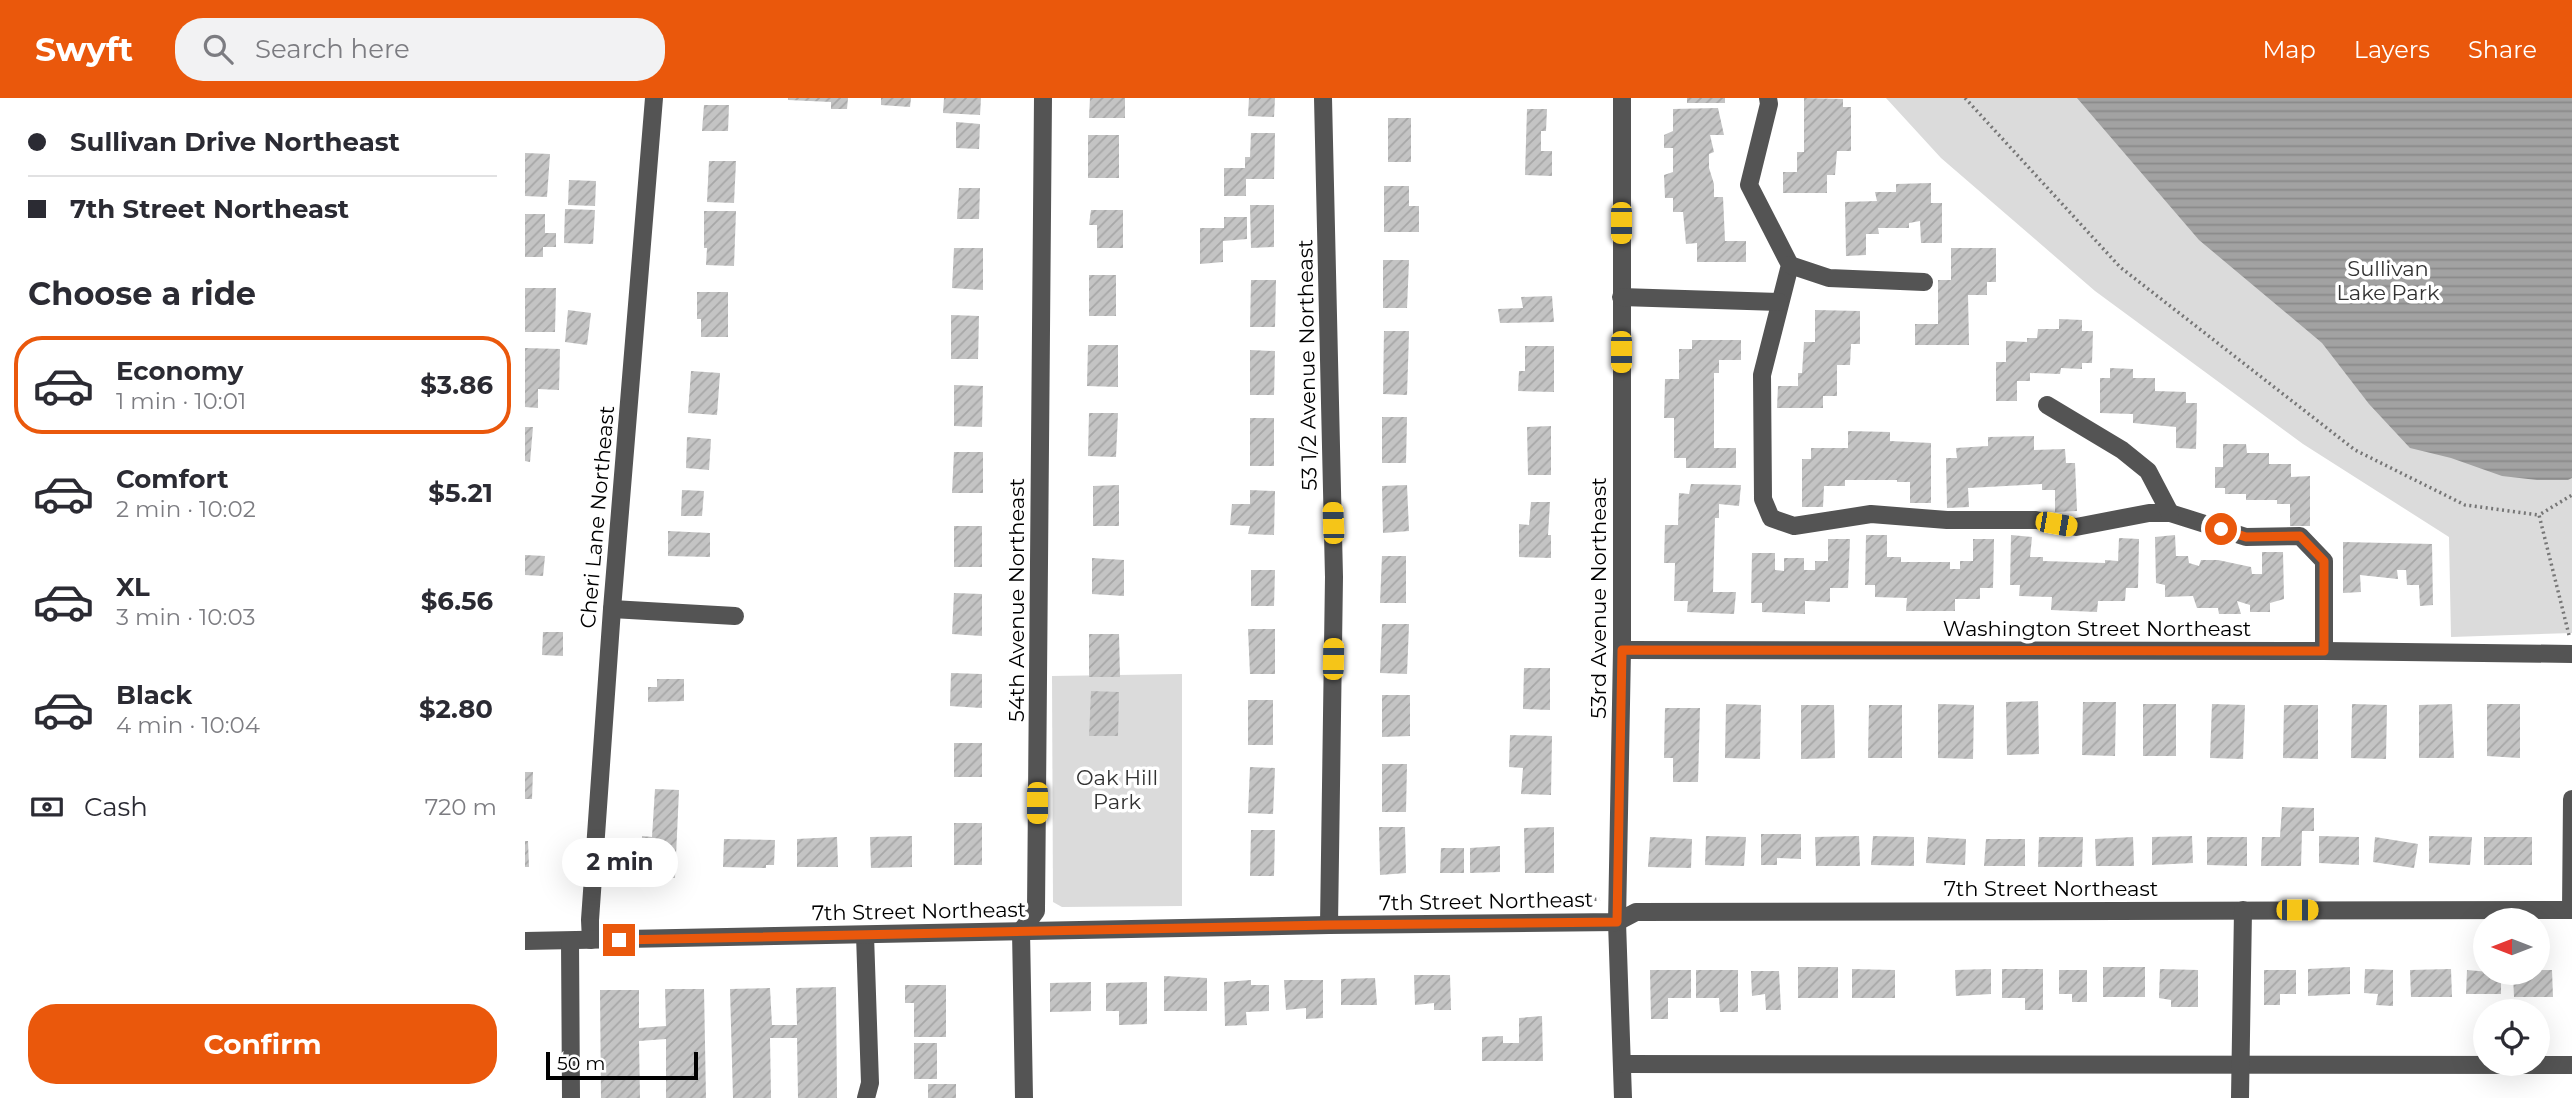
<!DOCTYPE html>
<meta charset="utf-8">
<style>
body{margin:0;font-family:Montserrat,sans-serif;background:#f2f2f3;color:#2b2b33;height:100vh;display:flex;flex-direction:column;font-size:26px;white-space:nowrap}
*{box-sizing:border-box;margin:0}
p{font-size:23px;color:#7c7c81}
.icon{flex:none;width:38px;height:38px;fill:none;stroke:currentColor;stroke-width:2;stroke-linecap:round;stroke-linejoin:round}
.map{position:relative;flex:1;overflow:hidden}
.sheet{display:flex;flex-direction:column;background:#fff;width:525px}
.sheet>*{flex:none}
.banner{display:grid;align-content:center;height:154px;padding:0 28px;background:#fff}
.needle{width:46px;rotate:270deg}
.tools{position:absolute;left:1948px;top:810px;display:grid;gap:14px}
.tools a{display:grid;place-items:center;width:77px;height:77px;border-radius:50%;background:#fff;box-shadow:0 7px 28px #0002;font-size:35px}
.scale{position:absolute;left:21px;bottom:18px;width:152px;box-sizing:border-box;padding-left:7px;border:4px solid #000;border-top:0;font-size:19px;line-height:24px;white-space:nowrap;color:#000;-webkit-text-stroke:5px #fff;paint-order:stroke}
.end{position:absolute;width:32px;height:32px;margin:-16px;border:9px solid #ea580c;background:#fff;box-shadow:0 0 0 4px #fff}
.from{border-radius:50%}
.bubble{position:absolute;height:49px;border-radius:24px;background:#fff;box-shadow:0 7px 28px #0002;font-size:23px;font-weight:700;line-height:49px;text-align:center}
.car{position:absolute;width:21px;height:42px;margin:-21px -10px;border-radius:9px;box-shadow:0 0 5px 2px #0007;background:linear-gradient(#f5c518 24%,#345 0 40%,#f5c518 0 76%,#345 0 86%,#f5c518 0)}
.banner b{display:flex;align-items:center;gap:24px;height:66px;font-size:26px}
.banner b+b{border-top:2px solid #e1e1e2}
.banner i{width:18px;height:18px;background:#2b2b33}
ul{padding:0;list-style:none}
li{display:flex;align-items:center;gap:21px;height:98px;margin:0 14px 10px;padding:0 14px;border:4px solid transparent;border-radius:28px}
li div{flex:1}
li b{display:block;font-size:26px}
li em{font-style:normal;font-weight:700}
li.selected{border-color:#ea580c}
li>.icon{width:63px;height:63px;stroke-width:1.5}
h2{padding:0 28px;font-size:32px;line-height:84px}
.pay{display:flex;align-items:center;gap:18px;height:77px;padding:0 28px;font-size:26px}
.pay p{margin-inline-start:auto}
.cta{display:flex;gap:14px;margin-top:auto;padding:14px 28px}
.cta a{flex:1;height:80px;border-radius:28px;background:#ea580c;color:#fff;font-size:28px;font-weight:700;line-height:80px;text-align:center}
header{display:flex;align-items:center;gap:42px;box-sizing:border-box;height:98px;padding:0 35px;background:#ea580c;color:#fff}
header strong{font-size:33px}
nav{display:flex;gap:38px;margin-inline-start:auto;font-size:24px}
.search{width:490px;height:63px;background:#f2f2f3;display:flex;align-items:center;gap:18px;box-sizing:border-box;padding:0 24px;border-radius:28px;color:#7c7c81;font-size:26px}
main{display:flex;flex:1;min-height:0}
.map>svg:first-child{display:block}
</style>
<header>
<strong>Swyft</strong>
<div class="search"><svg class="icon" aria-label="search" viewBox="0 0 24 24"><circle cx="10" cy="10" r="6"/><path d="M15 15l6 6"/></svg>Search here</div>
<nav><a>Map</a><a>Layers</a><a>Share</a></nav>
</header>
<main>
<section class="sheet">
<div class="banner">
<b><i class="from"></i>Sullivan Drive Northeast</b>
<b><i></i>7th Street Northeast</b>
</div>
<h2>Choose a ride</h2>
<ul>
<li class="selected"><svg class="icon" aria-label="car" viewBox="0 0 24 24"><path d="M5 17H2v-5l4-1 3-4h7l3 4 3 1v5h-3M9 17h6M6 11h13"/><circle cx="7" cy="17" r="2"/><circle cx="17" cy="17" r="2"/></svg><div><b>Economy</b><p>1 min · 10:01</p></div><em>$3.86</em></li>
<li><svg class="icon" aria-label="car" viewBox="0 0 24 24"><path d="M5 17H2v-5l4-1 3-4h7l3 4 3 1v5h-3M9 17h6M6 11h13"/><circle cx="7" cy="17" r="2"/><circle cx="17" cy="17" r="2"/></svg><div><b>Comfort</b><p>2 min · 10:02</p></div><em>$5.21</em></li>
<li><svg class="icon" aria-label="car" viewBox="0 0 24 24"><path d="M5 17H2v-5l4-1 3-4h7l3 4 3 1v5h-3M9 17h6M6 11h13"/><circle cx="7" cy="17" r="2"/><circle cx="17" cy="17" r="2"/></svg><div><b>XL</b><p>3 min · 10:03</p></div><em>$6.56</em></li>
<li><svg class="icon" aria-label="car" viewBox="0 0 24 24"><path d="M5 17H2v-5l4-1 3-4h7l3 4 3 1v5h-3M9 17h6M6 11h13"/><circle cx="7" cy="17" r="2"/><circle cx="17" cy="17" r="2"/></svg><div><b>Black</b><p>4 min · 10:04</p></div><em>$2.80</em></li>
</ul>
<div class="pay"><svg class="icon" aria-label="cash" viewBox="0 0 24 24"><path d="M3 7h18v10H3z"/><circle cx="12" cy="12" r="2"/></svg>Cash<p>720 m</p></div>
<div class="cta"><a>Confirm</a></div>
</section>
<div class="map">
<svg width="2047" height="1000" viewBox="0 0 2047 1000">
<defs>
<pattern id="water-rules" width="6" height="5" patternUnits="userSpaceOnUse" patternTransform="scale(1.75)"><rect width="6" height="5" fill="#a2a2a2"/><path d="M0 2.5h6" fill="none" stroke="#8a8a8a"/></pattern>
<pattern id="building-hatch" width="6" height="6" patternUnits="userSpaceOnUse" patternTransform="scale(1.75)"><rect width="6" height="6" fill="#c4c4c4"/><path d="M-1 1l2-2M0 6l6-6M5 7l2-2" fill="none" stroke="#a7a7a7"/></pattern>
</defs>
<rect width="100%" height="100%" fill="#fff"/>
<g fill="#dbdbdb">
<polygon points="1361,0 2047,0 2047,535 1926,539 1924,439 1778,346 1570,193 1416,60"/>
<polygon points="657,576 657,808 537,809 528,804 527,578"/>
</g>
<polygon fill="url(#water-rules)" points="1552,0 2047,0 2047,380 2043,382 2012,382 1977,378 1926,360 1885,350 1844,306 1797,245 1674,142"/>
<g fill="url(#building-hatch)">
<polygon points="263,0 323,0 322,11 306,11 306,4 263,2"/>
<polygon points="356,0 386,0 385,9 356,7"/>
<polygon points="419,0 456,0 455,17 418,15"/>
<polygon points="565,0 600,0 600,20 564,20"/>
<polygon points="724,0 750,0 749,19 723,18"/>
<rect x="1162" y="0" width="38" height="5"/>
<polygon points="1279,0 1318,1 1318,9 1326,9 1326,53 1312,53 1310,77 1302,77 1302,95 1258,95 1258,74 1272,74 1272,54 1279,54"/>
<polygon points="179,7 204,7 203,33 177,33"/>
<polygon points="1193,10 1199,37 1185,37 1189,54 1184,56 1184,70 1189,86 1189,99 1198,99 1200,143 1221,143 1221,164 1172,164 1172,145 1161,146 1158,114 1148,114 1148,100 1140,100 1139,77 1148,74 1148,50 1139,50 1139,37 1148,33 1148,11"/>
<polygon points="1002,11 1022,11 1021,33 1016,33 1016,53 1027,53 1027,78 1000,77"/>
<rect x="863" y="20" width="23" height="44"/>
<polygon points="431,24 455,26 454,51 431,50"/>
<polygon points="726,35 750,35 749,81 721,81 721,98 699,98 699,70 720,70 720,59 725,59"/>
<rect x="563" y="37" width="31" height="43"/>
<polygon points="0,55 25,56 22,99 0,98"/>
<polygon points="184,63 211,63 209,105 182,104"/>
<polygon points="44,82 71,83 70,108 43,107"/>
<polygon points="1406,85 1406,105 1417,105 1417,145 1396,145 1395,123 1384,125 1384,130 1353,130 1354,136 1341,136 1341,157 1321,158 1320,104 1352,103 1350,94 1371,94 1371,86"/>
<polygon points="859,88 884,88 884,108 894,108 894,134 859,134"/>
<polygon points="434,90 455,90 454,121 432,121"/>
<polygon points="725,107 749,107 749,149 726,150"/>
<polygon points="40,111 70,112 68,146 39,145"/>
<polygon points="566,112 598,112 598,150 572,150 572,127 564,127"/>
<polygon points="179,113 211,113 209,168 181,167 182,150 179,150"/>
<polygon points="0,116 20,116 20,135 31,135 31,149 18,149 18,159 0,159"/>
<polygon points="699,119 722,119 722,141 698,143 698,164 675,166 675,130 699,130"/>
<polygon points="429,150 458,150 458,192 427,190"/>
<polygon points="1426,150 1471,150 1471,184 1462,184 1462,197 1443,197 1444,247 1390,247 1390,226 1413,226 1413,182 1426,182"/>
<polygon points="858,162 884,162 882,210 858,210"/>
<rect x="564" y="177" width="27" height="41"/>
<polygon points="726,182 751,182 750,229 725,229"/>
<polygon points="0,190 31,190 30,234 0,234"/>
<polygon points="172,194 203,194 203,239 176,239 176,221 172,221"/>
<polygon points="1027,198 1029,224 975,225 973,211 998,210 996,199"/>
<polygon points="43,212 66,215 62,247 40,244"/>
<polygon points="1290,212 1335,213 1335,246 1326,246 1325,267 1312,267 1312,298 1298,298 1298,310 1252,310 1253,288 1273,288 1273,275 1277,275 1279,244 1290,244"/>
<polygon points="426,217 454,218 453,261 426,261"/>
<polygon points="1534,221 1557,222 1557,233 1568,233 1567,265 1557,265 1557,271 1536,270 1535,276 1505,275 1505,283 1492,283 1492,303 1471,303 1471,264 1481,264 1481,243 1502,244 1502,240 1512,240 1513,231 1534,231"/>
<polygon points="859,233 884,233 882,297 858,296"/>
<polygon points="1167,242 1216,242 1216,262 1194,262 1194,275 1189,275 1189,350 1211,350 1211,370 1161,370 1161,360 1149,360 1149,320 1139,320 1140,281 1154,281 1154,251 1167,251"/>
<polygon points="563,247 593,247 593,289 562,288"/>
<polygon points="1000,248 1029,248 1029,294 993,293 994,273 1000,273"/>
<polygon points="0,250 35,251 34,292 13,291 13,310 0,309"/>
<polygon points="725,252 750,253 749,297 725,297"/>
<polygon points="1585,270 1608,271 1608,280 1630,280 1630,293 1661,294 1661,305 1672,305 1671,351 1651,350 1651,329 1608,325 1608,316 1575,315 1575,280 1585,280"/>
<polygon points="166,273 195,275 192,317 163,315"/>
<polygon points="429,287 458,288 457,329 429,328"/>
<polygon points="564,315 593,315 591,359 563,358"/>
<polygon points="857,319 882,319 881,365 857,365"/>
<rect x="725" y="320" width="24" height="48"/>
<polygon points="1026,328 1026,377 1003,377 1002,329"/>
<polygon points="0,329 8,329 5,364 0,363"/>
<polygon points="1323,333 1365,334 1365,343 1406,345 1406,405 1385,405 1385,384 1372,384 1372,382 1320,382 1320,388 1299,388 1298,409 1277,409 1277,361 1286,361 1286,350 1323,350"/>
<polygon points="1509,338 1509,352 1540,351 1541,365 1550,365 1552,413 1530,414 1530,392 1517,392 1517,386 1443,390 1444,409 1422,410 1421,360 1432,360 1431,350 1463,348 1463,339"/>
<polygon points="162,339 186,341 184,372 161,370"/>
<polygon points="1698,346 1721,346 1722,355 1744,355 1744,366 1766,366 1766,379 1785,378 1785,428 1765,428 1765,406 1752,406 1752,402 1721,402 1721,396 1700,396 1700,390 1690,390 1690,369 1698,369"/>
<polygon points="429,354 458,354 458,395 427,395"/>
<polygon points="1166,386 1216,387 1214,408 1194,406 1194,420 1190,420 1188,494 1211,494 1209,516 1162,514 1163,503 1149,503 1150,465 1139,465 1140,427 1153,427 1154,395 1164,396"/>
<polygon points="594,387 594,428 568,428 568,388"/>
<polygon points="882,387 884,433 858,435 857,388"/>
<polygon points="157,392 179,393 177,418 156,418"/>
<polygon points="725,392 750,393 749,437 723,436 725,428 705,427 707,406 725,406"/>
<polygon points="1006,404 1025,404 1023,437 1026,437 1026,460 994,459 994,426 1004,427"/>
<rect x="429" y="428" width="28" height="41"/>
<polygon points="143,433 185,435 185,459 143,458"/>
<polygon points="1341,437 1362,437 1362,459 1376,459 1376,464 1425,464 1425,471 1435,471 1435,463 1448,463 1448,441 1469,441 1468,490 1455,490 1455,501 1430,501 1430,513 1381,513 1382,500 1350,499 1350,487 1340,487"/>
<polygon points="1486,437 1507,439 1505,459 1518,459 1518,463 1580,465 1580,462 1593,463 1594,440 1614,441 1613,490 1601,490 1600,503 1573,503 1572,514 1526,512 1527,499 1494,498 1495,487 1485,487"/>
<polygon points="1650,437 1651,458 1663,458 1664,465 1674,468 1676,462 1693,462 1726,469 1727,476 1737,476 1737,454 1758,454 1759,501 1745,505 1745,514 1725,514 1725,507 1712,503 1716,516 1694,516 1693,510 1672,510 1668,498 1640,499 1640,487 1631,485 1630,439"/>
<polygon points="1303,441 1325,441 1323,490 1305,490 1305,504 1280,503 1280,516 1237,514 1237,505 1226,505 1227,455 1250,455 1250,472 1259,473 1259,460 1279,460 1279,472 1290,472 1290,463 1303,463"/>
<polygon points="1818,444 1907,446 1908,507 1895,508 1894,487 1882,487 1881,472 1872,472 1873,481 1835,477 1836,494 1818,495"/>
<polygon points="0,457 20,458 18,478 0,477"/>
<polygon points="857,458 881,458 881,505 855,505"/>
<polygon points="567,460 599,462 599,498 567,496"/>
<polygon points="726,472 750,472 749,508 726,508"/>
<polygon points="429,495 457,496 457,538 427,536"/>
<polygon points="857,526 884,526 882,576 855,575"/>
<polygon points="723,531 750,531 750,576 725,576"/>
<polygon points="18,534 38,534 38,558 17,557"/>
<polygon points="564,536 594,536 595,579 564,579"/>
<polygon points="999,570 1025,570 1025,612 998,611"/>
<polygon points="426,575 457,576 457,610 425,608"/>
<polygon points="132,581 159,581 159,603 123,604 123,589 132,589"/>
<polygon points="566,593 594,594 593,638 564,638"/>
<polygon points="857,597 885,597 885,638 857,639"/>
<rect x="723" y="602" width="25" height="45"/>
<polygon points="1513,603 1514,656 1482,657 1481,604"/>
<polygon points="1558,604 1591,604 1590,658 1557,657"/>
<polygon points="1201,606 1236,607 1235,661 1200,660"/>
<polygon points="1413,606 1449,607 1448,661 1413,660"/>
<rect x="1618" y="606" width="33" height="52"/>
<polygon points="1687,606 1720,607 1718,661 1685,660"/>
<polygon points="1827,606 1862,607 1861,661 1826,660"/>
<polygon points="1927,606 1929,660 1894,660 1894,607"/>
<polygon points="1962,606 1995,606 1995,660 1962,658"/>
<polygon points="1276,607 1309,607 1310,660 1276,661"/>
<polygon points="1344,607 1377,607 1377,660 1343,660"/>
<polygon points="1759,607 1793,607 1793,661 1758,660"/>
<polygon points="1140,610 1175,610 1173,684 1148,684 1148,660 1139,660"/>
<polygon points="985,637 1027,638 1026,697 996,696 998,670 984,669"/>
<rect x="429" y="645" width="28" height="34"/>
<polygon points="857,666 882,666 881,714 857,714"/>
<polygon points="725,669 750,670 748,716 723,715"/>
<polygon points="0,674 8,674 7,701 0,701"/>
<polygon points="130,691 154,692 150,780 116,779 117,738 127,739"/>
<polygon points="1757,709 1789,710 1789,733 1777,733 1776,768 1736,768 1737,739 1755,739"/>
<rect x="429" y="725" width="28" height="42"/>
<polygon points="854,729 880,729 881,775 855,777"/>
<polygon points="1029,729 1029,775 1000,775 999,730"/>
<polygon points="726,732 750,732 749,778 725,778"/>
<polygon points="1236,736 1276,736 1276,761 1252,760 1252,767 1236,767"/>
<polygon points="387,738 387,769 346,770 345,739"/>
<polygon points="1181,738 1221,739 1219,768 1180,767"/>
<polygon points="1334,738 1335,768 1291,768 1290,739"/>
<polygon points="1348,738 1389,739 1389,768 1346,767"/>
<polygon points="1667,738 1668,765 1627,767 1627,739"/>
<polygon points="1794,738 1834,739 1834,767 1794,765"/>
<polygon points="1904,738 1947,739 1945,767 1904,765"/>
<polygon points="312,739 313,769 272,769 272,741"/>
<polygon points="1125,739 1167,741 1166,770 1123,769"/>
<polygon points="1403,739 1441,741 1440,767 1401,765"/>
<polygon points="1514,739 1558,739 1557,769 1513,769"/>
<polygon points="1608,739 1609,768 1571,768 1570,741"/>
<polygon points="1682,739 1722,739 1722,768 1682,767"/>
<polygon points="1850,739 1893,746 1889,770 1848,764"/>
<rect x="1959" y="739" width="48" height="28"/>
<polygon points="199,741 250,742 249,767 241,767 241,770 198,769"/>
<polygon points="1461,741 1500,741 1500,768 1459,768"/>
<polygon points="0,743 3,743 4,769 0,769"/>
<polygon points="975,748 975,774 945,775 945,750"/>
<polygon points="916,750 939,750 939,775 915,775"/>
<rect x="1273" y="869" width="40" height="31"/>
<rect x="1578" y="869" width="42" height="30"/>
<polygon points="1825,869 1825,896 1783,898 1783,871"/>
<polygon points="1327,871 1370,872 1370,900 1327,900"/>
<polygon points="1466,871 1466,896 1431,898 1430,872"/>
<polygon points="1477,871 1518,871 1518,912 1500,912 1500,900 1477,900"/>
<polygon points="1635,871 1673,872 1673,909 1646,909 1646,902 1634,900"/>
<polygon points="1840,871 1868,872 1868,908 1851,907 1853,896 1839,895"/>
<polygon points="1926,871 1927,899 1886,899 1885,872"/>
<polygon points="1125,872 1166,872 1166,900 1143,900 1143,921 1126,921"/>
<polygon points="1171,872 1213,872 1213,914 1195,914 1194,900 1171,900"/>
<polygon points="1534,872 1562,872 1562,904 1547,904 1547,896 1534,896"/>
<polygon points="1739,872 1771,872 1771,896 1755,896 1755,907 1739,907"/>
<polygon points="1942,872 1976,875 1976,896 1941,896"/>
<polygon points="2012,872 2027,872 2028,899 1989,899 1988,875 2012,875"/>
<polygon points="1226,873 1254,873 1256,912 1241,912 1240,896 1227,898"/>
<polygon points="889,877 925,877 926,912 909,912 909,905 890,907"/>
<polygon points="639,878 682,880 682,913 639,913"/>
<polygon points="850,880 852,907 816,907 816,881"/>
<polygon points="726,882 726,887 744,887 744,913 721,914 722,927 700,928 699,884"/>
<polygon points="759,882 798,882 798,920 781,921 781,910 761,912"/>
<polygon points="566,884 566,913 525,914 525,885"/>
<polygon points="622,884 622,926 594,927 594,913 581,913 581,885"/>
<polygon points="380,887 421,887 421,939 389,939 389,905 380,905"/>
<polygon points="311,889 312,1000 273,1000 272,940 245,940 246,1000 208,1000 205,891 245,890 247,927 272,927 271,890"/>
<polygon points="140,891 179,891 181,1000 141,1000 141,941 114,943 115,1000 76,1000 75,892 114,892 114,930 141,928"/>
<polygon points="1017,918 1018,963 957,963 957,939 978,938 978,945 994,945 994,920"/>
<rect x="389" y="945" width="23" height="36"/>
<rect x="403" y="986" width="28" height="14"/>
</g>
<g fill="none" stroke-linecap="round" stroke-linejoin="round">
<g stroke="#767676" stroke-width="3.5" stroke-dasharray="2 3.5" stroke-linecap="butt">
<polyline points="1440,0 1595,169 1830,352 1940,407 2014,417"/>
<polyline points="2044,537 2014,417 2047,397"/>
<polyline points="1020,804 1075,801"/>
</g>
<g stroke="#545454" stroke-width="18">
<polyline points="798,0 809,479 804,827"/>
<polyline points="1097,0 1097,552 1092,824 1098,1000"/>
<polyline points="1243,0 1244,6 1224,87 1265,167 1237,277 1238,401 1246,420 1269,428 1346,416 1422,422 1511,422 1551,429 1624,415 1645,415 1721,439 1775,438 1799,463 1799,553"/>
<polyline points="1265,167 1304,180 1399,184"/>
<polyline points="1096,199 1254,204"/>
<polyline points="1522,307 1597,352 1623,373 1645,415"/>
<polyline points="87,511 210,518"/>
<polyline points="1097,552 1799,553 2047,556"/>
<polyline points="2046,812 2047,701"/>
<polyline points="340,837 345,985 341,1000"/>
<polyline points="66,842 65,822 87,511 129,0"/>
<polyline points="0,843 804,827 1092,824 1111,814 2047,812"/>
<polyline points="45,843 46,1000"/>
<polyline points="1098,966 2047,967"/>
<polyline points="499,1000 496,833 511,813 518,0"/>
<polyline points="1715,1000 1718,812"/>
</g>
</g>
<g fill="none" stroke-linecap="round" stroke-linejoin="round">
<polyline stroke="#ea580c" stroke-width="9" points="94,842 804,827 1092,824 1097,552 1799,553 1799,463 1775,438 1721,439 1696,431"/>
</g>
<g text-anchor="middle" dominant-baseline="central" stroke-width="7" stroke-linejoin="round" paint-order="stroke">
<g font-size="21" fill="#323232" stroke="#fff">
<text x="1863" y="170">Sullivan<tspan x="1863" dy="24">Lake Park</tspan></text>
<text x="592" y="679">Oak Hill<tspan x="592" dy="24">Park</tspan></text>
</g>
<g font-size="21" fill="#000" stroke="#fff">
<text transform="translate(782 267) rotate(-91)">53 1/2 Avenue Northeast</text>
<text transform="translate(72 419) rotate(-85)">Cheri Lane Northeast</text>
<text transform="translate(1073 500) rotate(-90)">53rd Avenue Northeast</text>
<text transform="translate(491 502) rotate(-90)">54th Avenue Northeast</text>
<text x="1572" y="530">Washington Street Northeast</text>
<text x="1526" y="790">7th Street Northeast</text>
<text transform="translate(961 803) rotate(-1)">7th Street Northeast</text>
<text transform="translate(394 813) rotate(-1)">7th Street Northeast</text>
</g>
</g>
</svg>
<div class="tools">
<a><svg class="needle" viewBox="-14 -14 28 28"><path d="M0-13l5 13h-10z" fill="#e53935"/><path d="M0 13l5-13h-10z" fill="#7c7c81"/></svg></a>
<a><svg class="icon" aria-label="locate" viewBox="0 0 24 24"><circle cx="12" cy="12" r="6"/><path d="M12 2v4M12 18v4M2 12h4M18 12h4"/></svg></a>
</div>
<div class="scale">50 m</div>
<i class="end from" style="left:1696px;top:431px"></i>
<i class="end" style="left:94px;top:842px"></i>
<div class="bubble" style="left:37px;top:740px;width:116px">2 min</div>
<i class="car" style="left:1096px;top:125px;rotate:180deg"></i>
<i class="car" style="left:1096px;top:254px;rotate:180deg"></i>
<i class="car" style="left:808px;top:425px;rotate:358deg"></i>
<i class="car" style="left:1531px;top:426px;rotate:100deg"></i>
<i class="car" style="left:808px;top:561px;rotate:1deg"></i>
<i class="car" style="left:512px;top:705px;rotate:180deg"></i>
<i class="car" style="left:1772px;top:812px;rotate:90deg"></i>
</div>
</main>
